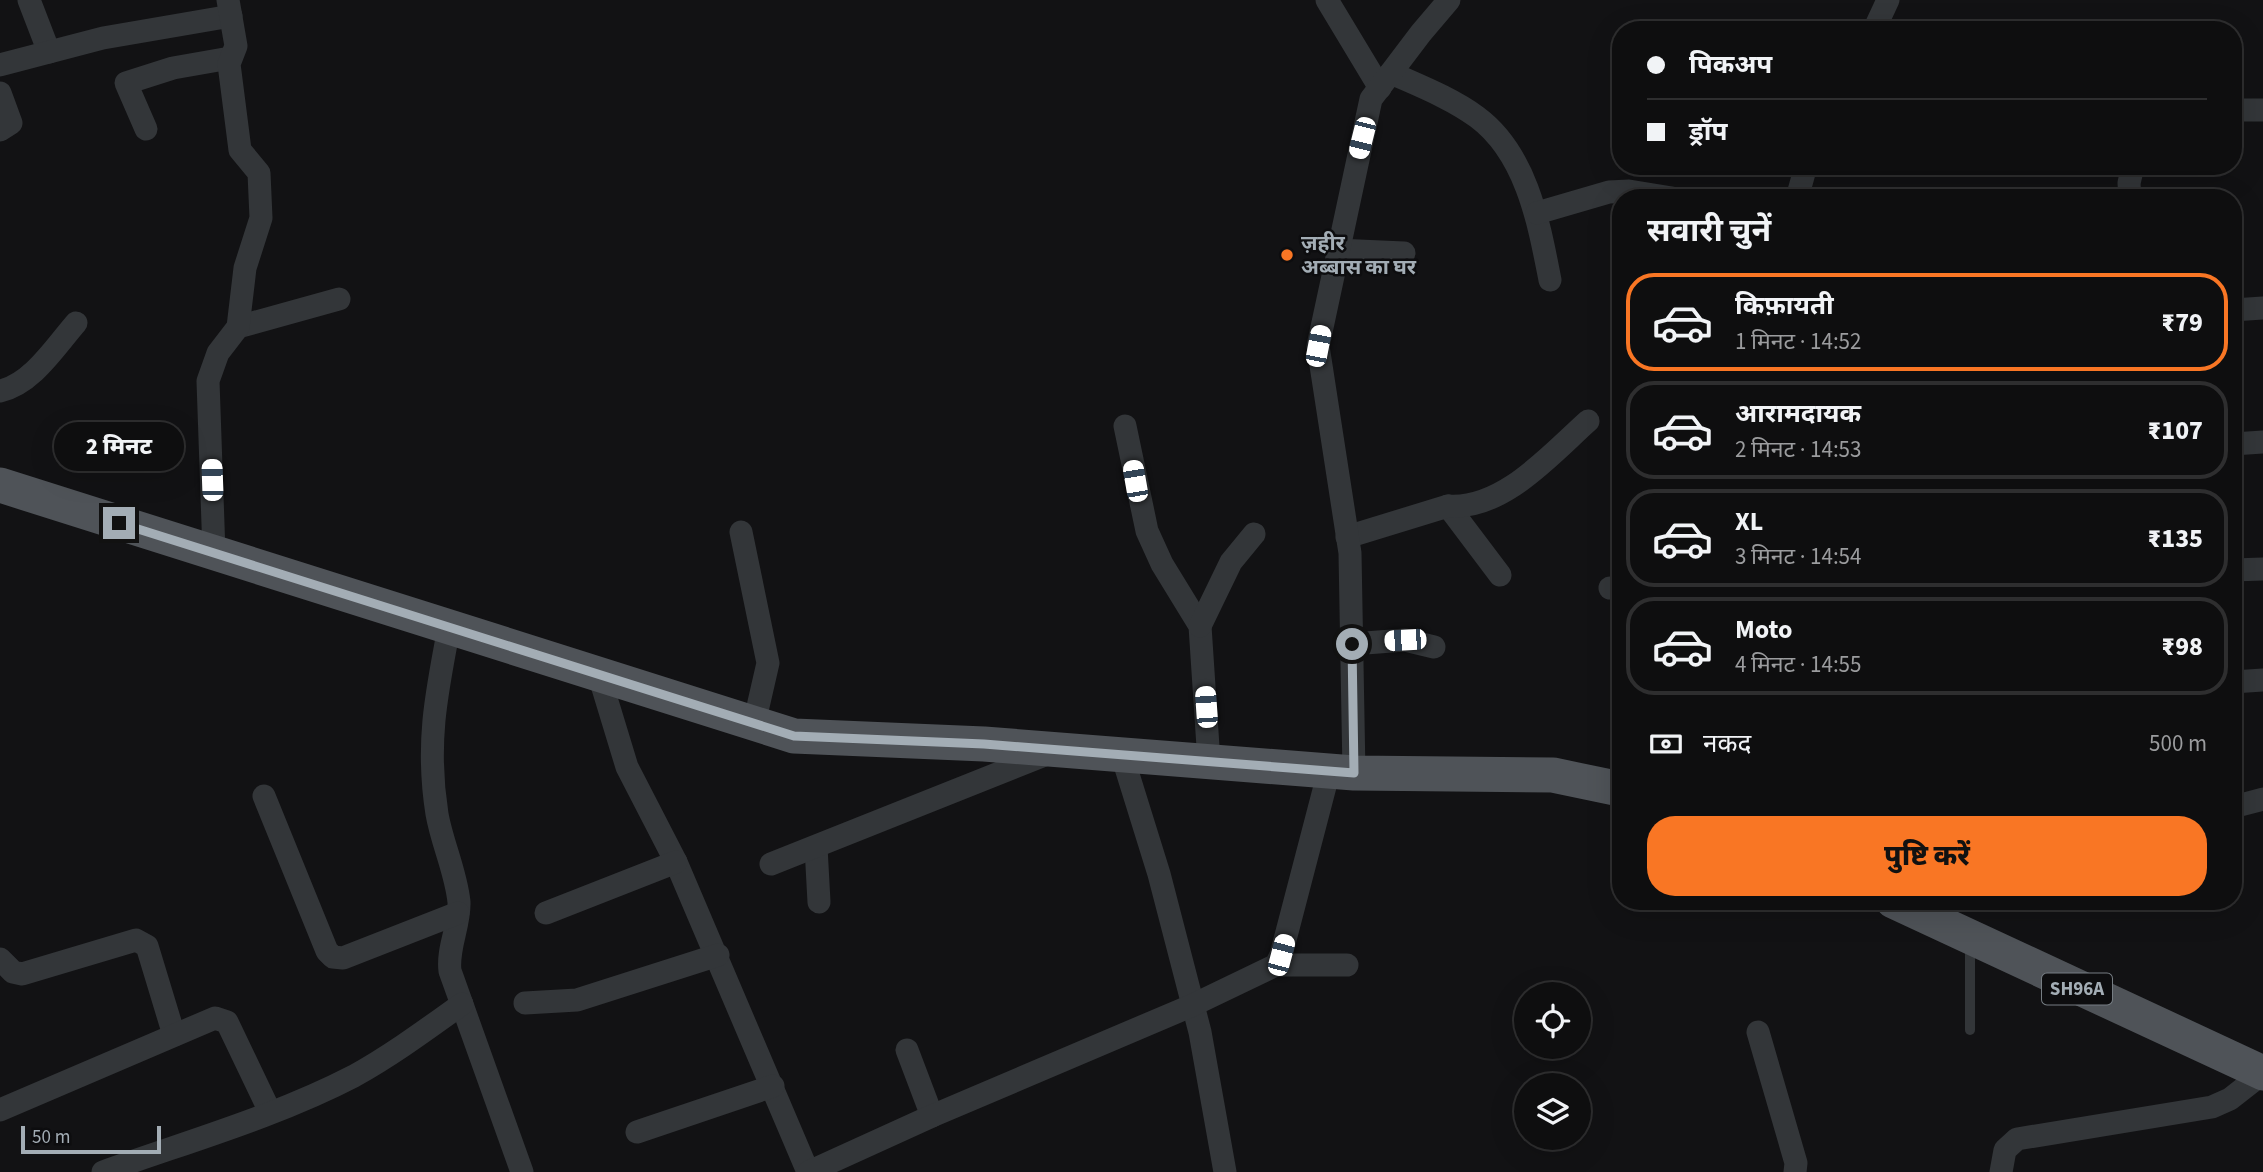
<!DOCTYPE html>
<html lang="hi">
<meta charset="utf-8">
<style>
body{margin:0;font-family:"Source Sans 3","Noto Sans Devanagari",sans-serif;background:#1c1c1d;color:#f1f3f6;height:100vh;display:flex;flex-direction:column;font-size:26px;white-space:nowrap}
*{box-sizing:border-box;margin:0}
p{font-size:23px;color:#9b9c9e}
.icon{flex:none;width:38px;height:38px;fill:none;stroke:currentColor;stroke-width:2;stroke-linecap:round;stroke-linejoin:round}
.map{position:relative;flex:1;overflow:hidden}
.sheet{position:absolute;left:1612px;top:189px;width:630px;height:721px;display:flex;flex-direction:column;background:#0e0e0f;border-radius:28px;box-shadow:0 7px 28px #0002,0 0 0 2px #2e2e2f}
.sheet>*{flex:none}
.hud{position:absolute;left:1612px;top:21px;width:630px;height:154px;border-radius:28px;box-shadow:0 7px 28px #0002,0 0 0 2px #2e2e2f;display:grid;align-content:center;height:154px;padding:0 35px;background:#0e0e0f}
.fabs{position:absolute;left:1514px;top:982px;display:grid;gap:14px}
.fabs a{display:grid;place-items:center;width:77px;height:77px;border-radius:50%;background:#0e0e0f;box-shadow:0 7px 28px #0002,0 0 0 2px #2e2e2f;font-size:35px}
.scale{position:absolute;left:21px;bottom:18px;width:140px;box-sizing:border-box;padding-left:7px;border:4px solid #a3adb5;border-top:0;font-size:19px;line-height:24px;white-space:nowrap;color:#a3adb5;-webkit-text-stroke:5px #0d0d0f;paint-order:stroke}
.end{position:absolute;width:32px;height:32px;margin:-16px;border:9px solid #a3adb5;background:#111;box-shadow:0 0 0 4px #111}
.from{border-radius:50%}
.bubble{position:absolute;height:49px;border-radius:24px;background:#0e0e0f;box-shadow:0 7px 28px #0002,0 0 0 2px #2e2e2f;font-size:23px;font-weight:800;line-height:49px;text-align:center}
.car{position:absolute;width:21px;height:42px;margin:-21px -10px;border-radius:9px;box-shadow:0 0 5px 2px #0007;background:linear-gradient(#fff 24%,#345 0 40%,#fff 0 76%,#345 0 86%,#fff 0)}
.hud b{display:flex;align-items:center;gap:24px;height:66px;font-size:26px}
.hud b+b{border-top:2px solid #2e2e2f}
.hud i{width:18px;height:18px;background:#f1f3f6}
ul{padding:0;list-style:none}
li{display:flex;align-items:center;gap:21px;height:98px;margin:0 14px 10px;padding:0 21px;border:4px solid #2e2e2f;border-radius:28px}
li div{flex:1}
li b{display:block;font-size:26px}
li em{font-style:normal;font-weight:800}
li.on{border-color:#f97624}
li>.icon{width:63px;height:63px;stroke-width:1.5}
h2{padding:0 35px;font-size:32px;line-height:84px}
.pay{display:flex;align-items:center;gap:18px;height:77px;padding:0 35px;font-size:26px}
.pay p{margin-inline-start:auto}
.cta{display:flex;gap:14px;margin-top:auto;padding:14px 35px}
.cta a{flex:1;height:80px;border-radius:28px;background:#f97624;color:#111;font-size:28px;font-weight:800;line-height:80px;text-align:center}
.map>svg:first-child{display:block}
</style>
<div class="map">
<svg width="2263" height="1172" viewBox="0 0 2263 1172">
<rect width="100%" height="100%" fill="#121214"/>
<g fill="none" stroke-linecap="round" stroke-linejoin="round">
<polyline stroke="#333639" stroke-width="10" points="1970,1030 1970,942"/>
<g stroke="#333639" stroke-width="23">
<polyline points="29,0 49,52"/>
<polyline points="1327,0 1380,88"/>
<polyline points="1874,30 1888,0"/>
<polyline points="0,65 103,38 231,16"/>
<path d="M1391 73C1420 86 1451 98 1477 117 1527 154 1539 224 1550 280"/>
<polyline points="0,93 11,123 0,130"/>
<polyline points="2233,110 2263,110"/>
<polyline points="146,129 126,83 173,68 230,58"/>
<polyline points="1797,198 1806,166"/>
<polyline points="2130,198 2129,183 2133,166"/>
<polyline points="1537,213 1609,192 1629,191 1672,198"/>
<polyline points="1336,250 1404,253"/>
<polyline points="2233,310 2263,308"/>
<polyline points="238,327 339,299"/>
<path d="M0 391C32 384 55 347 76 323"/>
<polyline points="1125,426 1147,531 1162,564 1200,626 1209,762"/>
<polyline points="2233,444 2263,442"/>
<polyline points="1448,506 1500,575"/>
<polyline points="741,532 768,663 754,724"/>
<path d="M1347 537 1448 506C1503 510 1550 455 1588 421"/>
<polyline points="214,553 208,381 218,353 238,327 245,268 261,218 259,173 240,150 229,64 236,46 228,0"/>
<polyline points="2233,570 2263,569"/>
<polyline points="1610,588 1620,588"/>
<polyline points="1200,626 1231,562 1254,534"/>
<path d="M449 628C436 695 426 745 437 814 442 843 456 872 459 902 460 925 447 948 450 971L522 1172"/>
<polyline points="1352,644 1405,640 1434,647"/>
<polyline points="599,675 627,767 676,862 808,1172"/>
<polyline points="2233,682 2263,680"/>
<polyline points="1122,755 1159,874 1200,1032 1225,1172"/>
<polyline points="1354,773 1350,553 1318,346 1371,99 1421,33 1449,0"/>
<polyline points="264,796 327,951 333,957 343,958 458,913"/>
<polyline points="2233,807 2263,799"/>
<polyline points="816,847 819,902"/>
<polyline points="771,864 1047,754"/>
<polyline points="546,913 676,862"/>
<polyline points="0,959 13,972 22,974 136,940 147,946 174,1035"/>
<polyline points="1276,965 1347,965"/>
<polyline points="525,1003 577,1000 718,955"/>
<polyline points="1758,1032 1796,1163 1795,1172"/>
<polyline points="907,1050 932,1116"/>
<polyline points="0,1110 215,1018 227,1022 270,1112"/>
<polyline points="637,1132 773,1086"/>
<path d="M103 1172C186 1142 275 1117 354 1076 392 1055 427 1029 462 1004"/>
<polyline points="809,1172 932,1116 1193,1005 1276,965 1281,955 1329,771"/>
<polyline points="2001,1172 2005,1150 2017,1139 2212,1107 2230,1099 2263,1073"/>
</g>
<g stroke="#4f5358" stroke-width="35">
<polyline points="0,485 794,736 984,744 1354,773 1553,775 1620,789"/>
<polyline points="1893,901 2263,1073"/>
</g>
</g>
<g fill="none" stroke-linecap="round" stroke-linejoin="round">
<polyline stroke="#a3adb5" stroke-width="9" points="119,523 794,736 984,744 1354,773 1352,644"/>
</g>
<circle fill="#f97624" stroke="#0d0d0f" stroke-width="2.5" cx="1287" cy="255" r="7"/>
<g text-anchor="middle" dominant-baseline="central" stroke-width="5" stroke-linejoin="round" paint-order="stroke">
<rect fill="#0d0d0f" stroke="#767d83" stroke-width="2" x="2042" y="973.5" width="70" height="31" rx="5"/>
<g font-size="19" font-weight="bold" fill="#a3adb5">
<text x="2077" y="989">SH96A</text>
</g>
<g font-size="21" font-weight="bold" fill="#a3adb5" stroke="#0d0d0f" text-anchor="start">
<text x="1301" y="243">ज़हीर<tspan x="1301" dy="24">अब्बास का घर</tspan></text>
</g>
</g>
</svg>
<div class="fabs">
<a><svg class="icon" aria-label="locate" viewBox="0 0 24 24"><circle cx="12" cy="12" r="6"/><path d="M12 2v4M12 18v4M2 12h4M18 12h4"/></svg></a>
<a><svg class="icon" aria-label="layers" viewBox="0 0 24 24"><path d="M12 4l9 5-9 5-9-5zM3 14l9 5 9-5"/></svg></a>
</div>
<div class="scale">50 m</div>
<i class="end from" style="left:1352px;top:644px"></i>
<i class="end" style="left:119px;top:523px"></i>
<div class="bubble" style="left:54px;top:422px;width:130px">2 मिनट</div>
<i class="car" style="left:1362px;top:138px;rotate:194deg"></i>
<i class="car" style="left:1318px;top:346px;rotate:11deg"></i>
<i class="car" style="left:212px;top:480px;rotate:358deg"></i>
<i class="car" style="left:1135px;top:481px;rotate:350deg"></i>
<i class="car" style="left:1405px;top:640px;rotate:267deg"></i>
<i class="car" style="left:1206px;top:707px;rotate:356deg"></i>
<i class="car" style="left:1281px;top:955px;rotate:15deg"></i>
<div class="hud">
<b><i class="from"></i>पिकअप</b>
<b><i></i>ड्रॉप</b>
</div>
<section class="sheet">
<h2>सवारी चुनें</h2>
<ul>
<li class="on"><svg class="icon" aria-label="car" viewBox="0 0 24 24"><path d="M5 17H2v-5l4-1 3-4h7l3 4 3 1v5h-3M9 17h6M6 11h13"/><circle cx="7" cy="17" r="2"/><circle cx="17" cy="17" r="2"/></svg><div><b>किफ़ायती</b><p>1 मिनट · 14:52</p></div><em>₹79</em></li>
<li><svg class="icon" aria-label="car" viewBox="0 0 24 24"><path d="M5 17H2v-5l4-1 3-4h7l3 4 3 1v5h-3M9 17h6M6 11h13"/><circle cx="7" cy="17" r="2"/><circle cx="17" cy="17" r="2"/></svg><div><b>आरामदायक</b><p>2 मिनट · 14:53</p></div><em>₹107</em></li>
<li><svg class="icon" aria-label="car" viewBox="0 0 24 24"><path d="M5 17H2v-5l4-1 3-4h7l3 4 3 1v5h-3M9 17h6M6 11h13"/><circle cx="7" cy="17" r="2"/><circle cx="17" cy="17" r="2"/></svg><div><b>XL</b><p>3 मिनट · 14:54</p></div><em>₹135</em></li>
<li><svg class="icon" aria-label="car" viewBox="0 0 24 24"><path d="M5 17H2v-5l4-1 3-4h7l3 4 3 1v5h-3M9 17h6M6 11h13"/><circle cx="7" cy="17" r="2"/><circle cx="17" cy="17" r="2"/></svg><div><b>Moto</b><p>4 मिनट · 14:55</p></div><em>₹98</em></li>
</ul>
<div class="pay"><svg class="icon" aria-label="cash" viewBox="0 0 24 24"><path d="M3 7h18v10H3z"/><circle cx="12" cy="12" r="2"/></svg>नकद<p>500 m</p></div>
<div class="cta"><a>पुष्टि करें</a></div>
</section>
</div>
